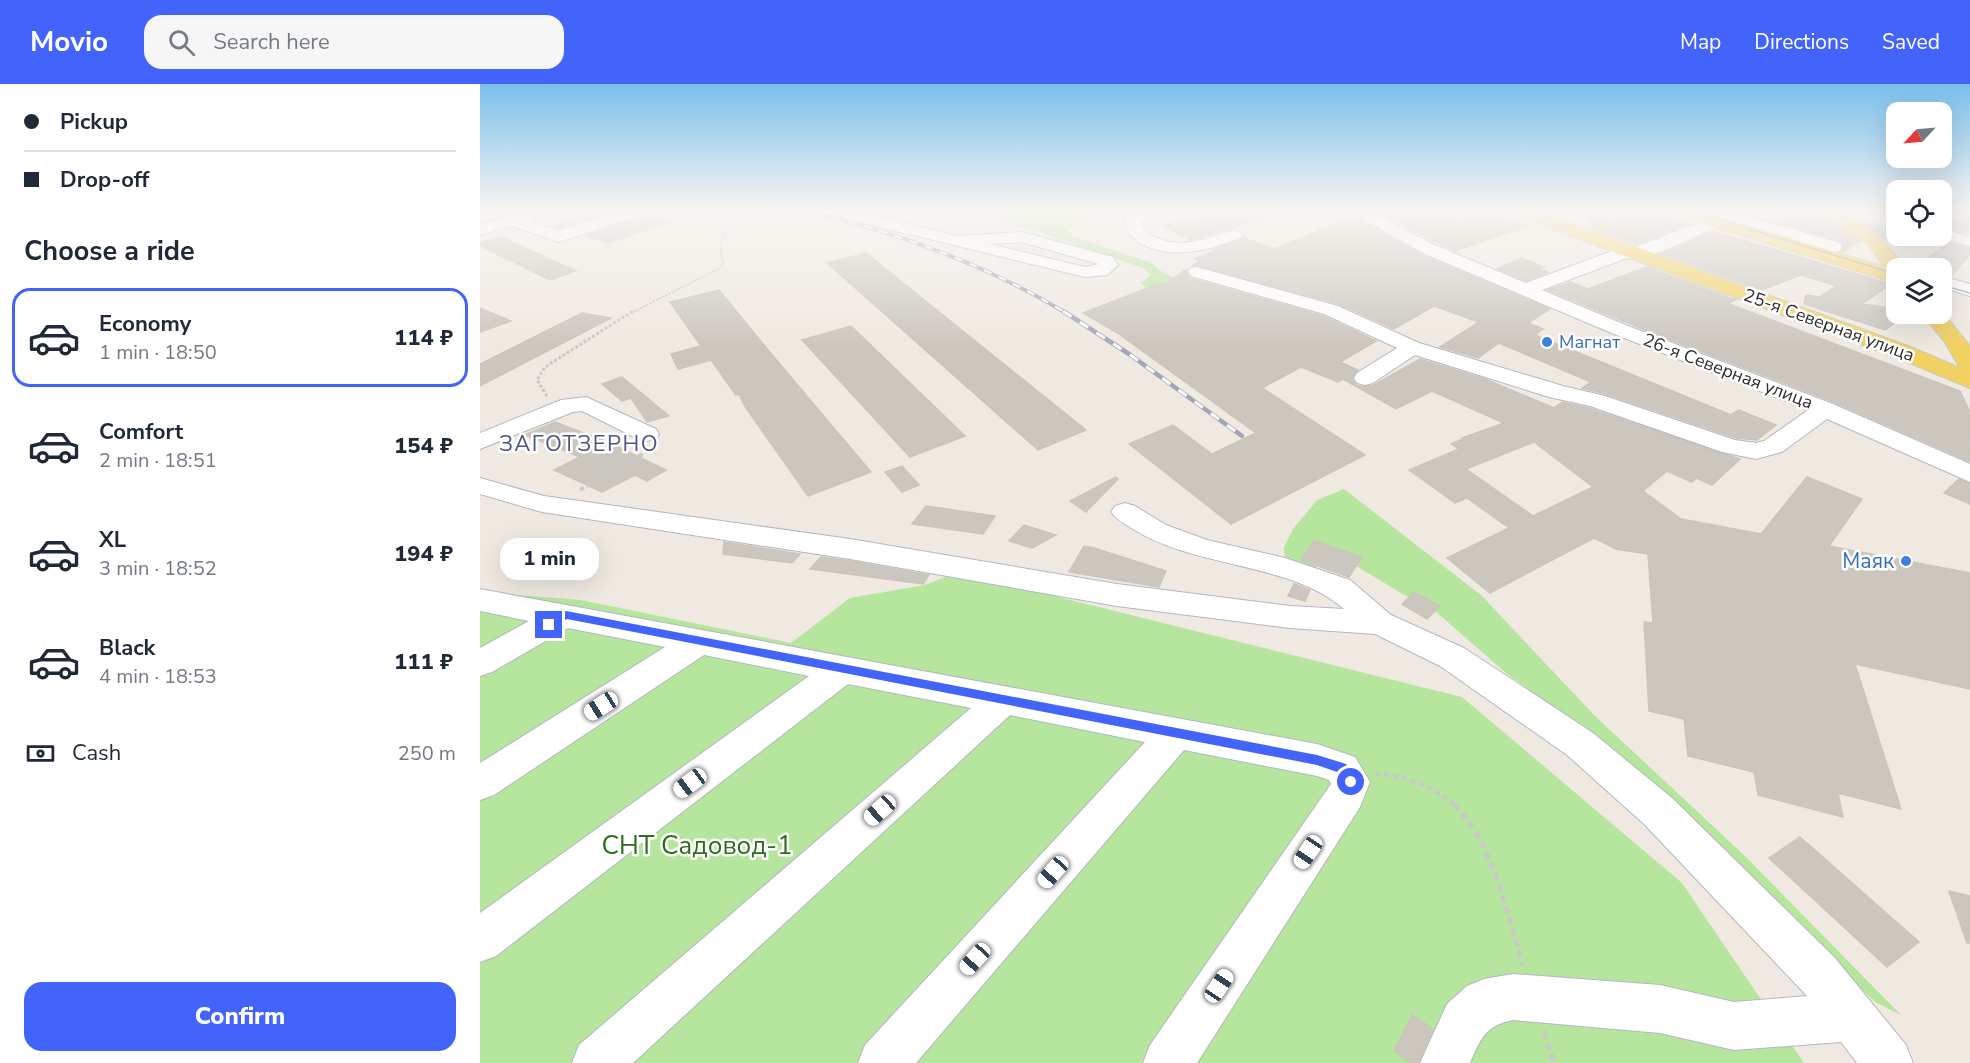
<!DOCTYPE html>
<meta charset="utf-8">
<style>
body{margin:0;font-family:"Nunito Sans",sans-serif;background:#f6f6f7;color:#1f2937;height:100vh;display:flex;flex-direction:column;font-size:22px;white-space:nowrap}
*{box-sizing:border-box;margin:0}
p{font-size:20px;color:#747a83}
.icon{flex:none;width:33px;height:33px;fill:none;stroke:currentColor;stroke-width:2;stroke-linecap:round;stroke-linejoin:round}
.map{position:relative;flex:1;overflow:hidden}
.panel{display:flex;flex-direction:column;background:#fff;width:480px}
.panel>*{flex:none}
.banner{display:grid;align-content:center;height:132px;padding:0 24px;background:#fff}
.needle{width:39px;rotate:244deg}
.buttons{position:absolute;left:1406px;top:18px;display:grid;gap:12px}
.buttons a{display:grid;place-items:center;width:66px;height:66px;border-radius:12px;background:#fff;box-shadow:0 6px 24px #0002;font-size:30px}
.end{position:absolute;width:27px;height:27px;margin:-14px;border:8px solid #4264fb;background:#fff;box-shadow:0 0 0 3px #fff}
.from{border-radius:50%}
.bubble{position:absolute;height:42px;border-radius:18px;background:#fff;box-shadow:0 6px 24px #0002;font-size:20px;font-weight:800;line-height:42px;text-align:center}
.car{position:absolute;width:18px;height:36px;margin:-18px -9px;border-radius:8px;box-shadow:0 0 4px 2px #0007;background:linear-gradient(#fff 24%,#345 0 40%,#fff 0 76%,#345 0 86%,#fff 0)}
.banner b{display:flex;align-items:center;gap:21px;height:57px;font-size:22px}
.banner b+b{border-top:2px solid #e0e1e3}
.banner i{width:15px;height:15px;background:#1f2937}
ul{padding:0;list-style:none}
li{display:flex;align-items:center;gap:18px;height:99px;margin:0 12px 9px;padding:0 12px;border:3px solid transparent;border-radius:18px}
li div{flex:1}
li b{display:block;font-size:22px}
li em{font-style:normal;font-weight:800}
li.current{border-color:#4264fb}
li>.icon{width:54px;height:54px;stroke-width:1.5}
h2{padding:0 24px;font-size:27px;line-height:72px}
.pay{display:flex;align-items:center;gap:15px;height:66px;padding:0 24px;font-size:22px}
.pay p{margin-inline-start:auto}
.cta{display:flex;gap:12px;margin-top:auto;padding:12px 24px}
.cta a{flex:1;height:69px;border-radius:18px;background:#4264fb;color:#fff;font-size:24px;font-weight:800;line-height:69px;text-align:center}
header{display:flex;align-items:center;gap:36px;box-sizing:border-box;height:84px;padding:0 30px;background:#4264fb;color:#fff}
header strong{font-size:28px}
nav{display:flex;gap:33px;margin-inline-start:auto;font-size:21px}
.search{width:420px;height:54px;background:#f6f6f7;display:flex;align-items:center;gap:15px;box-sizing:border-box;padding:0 21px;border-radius:18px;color:#747a83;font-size:22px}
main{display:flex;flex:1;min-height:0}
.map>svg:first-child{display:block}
</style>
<header>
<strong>Movio</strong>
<div class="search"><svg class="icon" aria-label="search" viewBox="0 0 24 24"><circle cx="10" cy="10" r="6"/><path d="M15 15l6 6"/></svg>Search here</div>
<nav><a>Map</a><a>Directions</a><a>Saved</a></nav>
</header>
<main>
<section class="panel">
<div class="banner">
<b><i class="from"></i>Pickup</b>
<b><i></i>Drop-off</b>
</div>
<h2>Choose a ride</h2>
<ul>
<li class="current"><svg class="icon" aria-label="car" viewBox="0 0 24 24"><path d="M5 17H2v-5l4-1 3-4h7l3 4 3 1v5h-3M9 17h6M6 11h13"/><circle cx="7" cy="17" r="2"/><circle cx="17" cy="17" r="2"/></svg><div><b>Economy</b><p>1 min · 18:50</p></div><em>114 ₽</em></li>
<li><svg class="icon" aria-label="car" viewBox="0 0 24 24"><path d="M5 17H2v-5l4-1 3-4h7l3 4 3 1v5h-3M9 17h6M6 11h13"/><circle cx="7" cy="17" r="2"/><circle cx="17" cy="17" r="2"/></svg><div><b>Comfort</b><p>2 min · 18:51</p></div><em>154 ₽</em></li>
<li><svg class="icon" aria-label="car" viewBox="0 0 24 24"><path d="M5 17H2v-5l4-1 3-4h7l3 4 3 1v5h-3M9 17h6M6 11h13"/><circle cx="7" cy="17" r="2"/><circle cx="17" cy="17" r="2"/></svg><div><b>XL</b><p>3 min · 18:52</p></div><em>194 ₽</em></li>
<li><svg class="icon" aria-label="car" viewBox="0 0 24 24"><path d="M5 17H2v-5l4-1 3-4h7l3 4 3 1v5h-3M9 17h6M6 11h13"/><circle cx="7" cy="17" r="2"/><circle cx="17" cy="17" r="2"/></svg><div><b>Black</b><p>4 min · 18:53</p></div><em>111 ₽</em></li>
</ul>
<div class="pay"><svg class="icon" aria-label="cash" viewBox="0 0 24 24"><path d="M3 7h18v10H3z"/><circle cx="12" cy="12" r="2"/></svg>Cash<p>250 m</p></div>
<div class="cta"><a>Confirm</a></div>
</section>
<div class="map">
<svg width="1490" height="979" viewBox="0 0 1490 979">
<rect width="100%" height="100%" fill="#efe9e1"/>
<g fill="#b6e59e">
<polygon points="537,126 602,126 610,135 587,146 592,152 672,179 679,186 694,194 680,203 668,206 661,199 671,191 663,184 517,134"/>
<polygon points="864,405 1001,511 1115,632 1265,772 1421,931 1395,918 1125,659 1027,590 955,527 959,522 935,508 928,513 876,482 881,473 835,457 821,476 837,482 833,489 805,474 804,463 813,445 837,416"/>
<polygon points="478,488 982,613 1202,799 1324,979 0,979 0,508 101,516 311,559 370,514 445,501"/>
</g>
<g fill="#cbc7bf" stroke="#cbc5ba" stroke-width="1.5" fill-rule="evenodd">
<polygon points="124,126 135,126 79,144 73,142"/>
<polygon points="748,126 800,126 800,130 711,156 683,142"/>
<polygon points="892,126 977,126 978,136 1008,127 1048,142 975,167"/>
<polygon points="1106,126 1131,135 1154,126 1164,129 1170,126 1211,139 1156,160 1113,145"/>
<polygon points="1316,126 1328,126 1346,131 1380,157 1362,168 1364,162 1361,157 1293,137"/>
<polygon points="1490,127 1490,144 1484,148 1461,143"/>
<polygon points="166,129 193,137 129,159 105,152 163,133"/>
<polygon points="872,132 944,172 1070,225 1048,239 1063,245 1055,251 1251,331 1259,326 1296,341 1277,356 1256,354 1126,310 1102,304 1111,298 1019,259 998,274 960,263 999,238 954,222 914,245 859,220 713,181 720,177 715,175 735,167 733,165 764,154 795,165"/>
<polygon points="1384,139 1416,146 1416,158 1404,155"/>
<polygon points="1233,147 1411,200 1382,220 1416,225 1416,238 1405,246 1324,220 1326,211 1340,213 1357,202 1321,191 1281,206 1182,170"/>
<polygon points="22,153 30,157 96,187 70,196 0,162 0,159"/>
<polygon points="1461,157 1490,164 1490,171 1471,192 1461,190 1461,184 1433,183 1461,165"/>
<polygon points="386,169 448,219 606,346 558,366 347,179"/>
<polygon points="1041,174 1064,183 1059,185 1068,188 1046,197 1017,185"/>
<polygon points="1167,183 1256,216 1247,219 1480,307 1490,328 1490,378 1354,318 1165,246 1068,206 1091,198 1108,205"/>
<path d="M707 185 706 189 710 194 843 232 896 257 860 278 878 286 872 293 876 301 884 303 894 301 940 275 1005 295 1074 324 1082 318 1109 324 1260 375 1232 401 1216 394 1212 398 1187 387 1163 407 1201 435 1281 450 1327 393 1382 415 1349 462 1490 489V605L1375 580 1421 725 1358 709 1363 733 1278 711 1274 688 1208 672 1204 635 1169 627 1164 538 1173 539 1168 470 1136 465 1114 454 1010 509 967 474 1029 444 987 414 975 419 929 386 979 365 971 360 983 355 982 354 1024 339 952 307 916 325 863 295 858 298 821 283 782 304 885 371 751 440 649 360 693 341 732 370 776 349 636 248 603 229 681 199 685 200ZM1054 358 1113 403 1053 432 986 385Z"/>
<polygon points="239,206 288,266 391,388 328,412 266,324 259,310 256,311 231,276 198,285 191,270 221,262 190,218"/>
<polygon points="0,224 31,237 0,248"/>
<polygon points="102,229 131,234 0,302 0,280"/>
<polygon points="371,242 485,352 430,373 322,256"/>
<polygon points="141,293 143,294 189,332 167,338 151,314 142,317 122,300"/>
<polygon points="75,338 130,359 186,386 167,397 155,391 122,408 74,386 100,373 45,351"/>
<polygon points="422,382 439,401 422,408 405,388"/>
<polygon points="636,393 638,395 606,428 590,417"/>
<polygon points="1479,395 1490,400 1490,420 1464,409"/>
<polygon points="446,422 515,432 503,450 432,440"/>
<polygon points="544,441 576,451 552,464 529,457"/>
<polygon points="834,457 882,473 869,493 821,476"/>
<polygon points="244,458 320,470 312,479 243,470"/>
<polygon points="604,462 614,464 686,487 679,503 589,488"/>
<polygon points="341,473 370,477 449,491 443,500 330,485"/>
<polygon points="814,500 830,506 825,517 808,512"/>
<polygon points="934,508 960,522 947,535 922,520"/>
<polygon points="1320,753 1439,858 1407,883 1289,774"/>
<polygon points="1469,807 1490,812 1490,859 1487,859"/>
<polygon points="932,931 953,945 938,979 931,979 914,967"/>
</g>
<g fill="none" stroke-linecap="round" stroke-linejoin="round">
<g stroke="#b4b7c1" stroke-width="2">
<g id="minor">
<polygon points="52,126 60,131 58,134 49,137 78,147 143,126 164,128 162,131 78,158 32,142 0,151 0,141"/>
<path d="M340 126H370L477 152 542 148 633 173 638 181 627 191 605 193 343 129ZM541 158 619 180 605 183 510 160Z"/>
<path d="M657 126H679L661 138C663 147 668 150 677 154 703 166 729 153 755 146L763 151 761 154C730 165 698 176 666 162 653 156 646 148 645 134Z"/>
<path d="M866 126H886L957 162 1046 199 1140 164H1152L1245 129 1286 126 1283 129 1270 133 1360 159 1362 163 1360 167 1354 168 1252 137C1227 144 1170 180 1147 174L1062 206 1148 242 1353 320 1490 380V398L1347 335 1302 368 1276 375 1242 368 1110 322 1069 313 935 271 893 299 885 301 877 299 874 294 877 289 917 264 844 230 711 192 708 188 711 184 717 183 858 222 939 259 1083 302 1125 312 1255 356 1276 359 1284 357 1328 326 1134 250 945 170Z"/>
<polygon points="1347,126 1389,127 1416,134 1416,144 1388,137 1348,131"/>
<polygon points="1461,145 1490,152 1490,162 1455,153 1454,152 1461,152"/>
<polygon points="1461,192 1490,200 1490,212 1461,203"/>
<polygon points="106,313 176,345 179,350 176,355 167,357 158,355 102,327 93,328 0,365 0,349 81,316"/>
<path d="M0 394 64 412 370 455 637 500 810 522 864 525C811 478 716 485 653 445 645 440 637 436 631 428L635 422 645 419 655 422 686 441 727 456 805 474 870 496 911 531 984 564 1113 649 1192 714 1355 874 1426 961 1433 979H1377L1361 958 1254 966 1180 949 1033 936C1005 942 1001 954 990 979H940L967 920 987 902 1004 895 1033 890 1180 901 1254 918 1327 912 1164 740 1087 671 960 582 895 550 810 544 637 522 370 475 62 428 0 410Z"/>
<polygon points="0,505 837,660 875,673 890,698 880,723 717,979 663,979 670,961 851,700 849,696 837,692 704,666 436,979 378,979 385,961 665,658 530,631 153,979 92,979 99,961 491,624 368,600 16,872 0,878 0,829 329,592 224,571 14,711 0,716 0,679 185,563 88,544 12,588 0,592 0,564 49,537 0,527"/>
</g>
</g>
<g stroke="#c9c9c9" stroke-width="2">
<g id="major">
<polygon points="1030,126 1055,126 1431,263 1480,284 1464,257 1442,230 1461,230 1461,226 1490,262 1490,304 1415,273 1032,130"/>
<polygon points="1189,126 1216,126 1405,183 1387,160 1343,126 1363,126 1399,152 1426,184 1416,184 1416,199 1191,130"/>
</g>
</g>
<g stroke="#c9c9c9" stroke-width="2" stroke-dasharray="2 1.5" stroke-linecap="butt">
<polyline points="500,126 515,131"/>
<polyline points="151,229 240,184 243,181 240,160 246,153 239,142 277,126"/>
</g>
<polyline stroke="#c9c9c9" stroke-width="3" stroke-dasharray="3 2" stroke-linecap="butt" points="67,312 57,296 65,283 153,227"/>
<g stroke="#c9c9c9" stroke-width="4" stroke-dasharray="4.5 3" stroke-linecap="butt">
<polyline points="1487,359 1490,360"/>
<polyline points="100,406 166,368"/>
</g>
<path stroke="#c9c9c9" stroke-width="4.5" stroke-dasharray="5 4" stroke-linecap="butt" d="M895 690C925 692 953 701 975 722"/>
<g stroke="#c9c9c9" stroke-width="5" stroke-dasharray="7 4.5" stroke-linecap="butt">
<path d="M974 721C1013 759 1027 830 1043 881"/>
<polyline points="1064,948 1074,979"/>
</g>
<use href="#minor" fill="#fff" fill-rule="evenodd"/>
<use href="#major" fill="#f2d163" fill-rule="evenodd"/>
<g stroke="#a3a6b8" stroke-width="1.5">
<polyline points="1207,126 1416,190"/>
<polyline points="1461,201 1490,209"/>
</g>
<g stroke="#a3a6b8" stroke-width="4">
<path id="rail-far1" d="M322 126C416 148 503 179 586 229"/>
</g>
<g stroke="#a3a6b8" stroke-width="4.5">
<polyline id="rail" points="583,227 649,270 762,352"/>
</g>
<use href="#rail-far1" stroke="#fff" stroke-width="2" stroke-dasharray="8" stroke-linecap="butt"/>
<use href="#rail" stroke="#fff" stroke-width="3" stroke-dasharray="10" stroke-linecap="butt"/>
</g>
<linearGradient id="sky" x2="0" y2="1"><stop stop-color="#7abfeb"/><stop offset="0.48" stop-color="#f8f5f2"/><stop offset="1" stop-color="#f8f5f2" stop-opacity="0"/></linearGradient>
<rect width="1490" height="263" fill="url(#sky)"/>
<polygon fill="#4264fb" points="86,527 837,671 866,680 877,698 875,701 866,701 857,688 837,681 87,535 72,543 65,543 65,538"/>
<g fill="#3f7fe0" stroke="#fff" stroke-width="2">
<circle cx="1067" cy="258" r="6"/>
<circle cx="1426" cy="477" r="6"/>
</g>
<g text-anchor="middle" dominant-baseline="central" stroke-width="5" stroke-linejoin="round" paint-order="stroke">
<g font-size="18" fill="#2e2e2e" stroke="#fff">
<text transform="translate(1349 241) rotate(20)">25-я Северная улица</text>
<text transform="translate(1248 287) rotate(21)">26-я Северная улица</text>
</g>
<g font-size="18" fill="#366cbe" stroke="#fff" text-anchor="start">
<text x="1079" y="258">Магнат</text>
</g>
<g font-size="21" fill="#366cbe" stroke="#fff" text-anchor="end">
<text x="1414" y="477">Маяк</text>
</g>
<g font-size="22" letter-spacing="1.5" fill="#4d5680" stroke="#fff">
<text x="99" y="360">ЗАГОТЗЕРНО</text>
</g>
<g font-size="26" fill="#2c6e1b" stroke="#fff">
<text x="217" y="761">СНТ Садовод-1</text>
</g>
</g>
</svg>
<div class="buttons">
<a><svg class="needle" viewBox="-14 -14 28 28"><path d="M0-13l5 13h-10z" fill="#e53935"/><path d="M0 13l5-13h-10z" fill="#747a83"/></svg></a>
<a><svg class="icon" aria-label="locate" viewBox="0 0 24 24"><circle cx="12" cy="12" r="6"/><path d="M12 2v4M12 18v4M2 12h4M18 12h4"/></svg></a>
<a><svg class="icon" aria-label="layers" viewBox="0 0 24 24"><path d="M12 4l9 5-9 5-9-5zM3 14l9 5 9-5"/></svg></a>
</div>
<i class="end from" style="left:871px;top:698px"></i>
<i class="end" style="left:69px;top:541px"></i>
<div class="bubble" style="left:20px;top:454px;width:99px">1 min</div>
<i class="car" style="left:121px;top:622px;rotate:238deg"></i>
<i class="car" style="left:210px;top:699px;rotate:233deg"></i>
<i class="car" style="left:400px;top:726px;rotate:228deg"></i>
<i class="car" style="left:828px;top:768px;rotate:214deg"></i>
<i class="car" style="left:573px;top:788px;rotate:222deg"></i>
<i class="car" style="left:495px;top:875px;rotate:222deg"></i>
<i class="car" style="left:739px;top:902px;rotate:34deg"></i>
</div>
</main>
